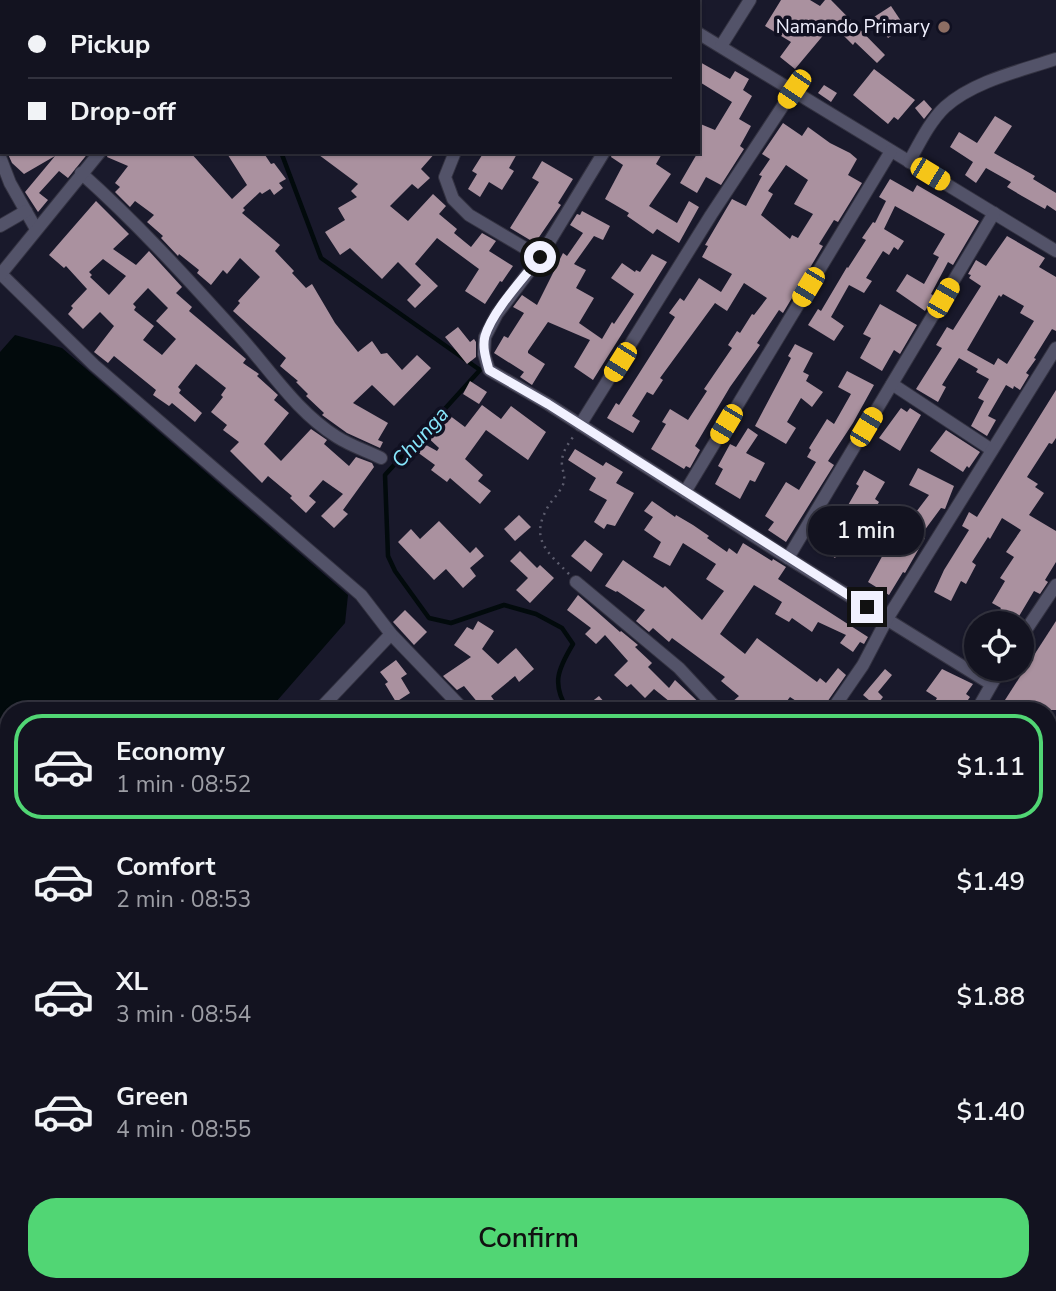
<!DOCTYPE html>
<meta charset="utf-8">
<style>
body{margin:0;font-family:"Nunito Sans",sans-serif;background:#1c1c29;color:#f1f3f6;height:100vh;display:flex;flex-direction:column;font-size:26px;white-space:nowrap}
*{box-sizing:border-box;margin:0}
p{font-size:23px;color:#9d9ea5}
.icon{flex:none;width:38px;height:38px;fill:none;stroke:currentColor;stroke-width:2;stroke-linecap:round;stroke-linejoin:round}
.map{position:relative;flex:1;overflow:hidden}
.drawer{position:absolute;left:0px;top:702px;width:1057px;height:590px;display:flex;flex-direction:column;background:#131320;border-radius:28px 28px 0 0;box-shadow:0 2px 5px #0004,0 0 0 2px #32323e}
.drawer>*{flex:none}
.hud{position:absolute;left:0px;top:0px;width:700px;height:154px;box-shadow:0 2px 5px #0004,0 0 0 2px #32323e;display:grid;align-content:center;height:154px;padding:0 28px;background:#131320}
.controls{position:absolute;left:964px;top:611px;display:grid;gap:14px}
.controls a{display:grid;place-items:center;width:70px;height:70px;border-radius:50%;background:#131320;box-shadow:0 2px 5px #0004,0 0 0 2px #32323e;font-size:35px}
.end{position:absolute;width:32px;height:32px;margin:-16px;border:9px solid #f1f1ff;background:#111;box-shadow:0 0 0 4px #111}
.from{border-radius:50%}
.bubble{position:absolute;height:49px;border-radius:24px;background:#131320;box-shadow:0 2px 5px #0004,0 0 0 2px #32323e;font-size:23px;font-weight:600;line-height:49px;text-align:center}
.car{position:absolute;width:21px;height:42px;margin:-21px -10px;border-radius:9px;box-shadow:0 0 5px 2px #0007;background:linear-gradient(#f5c518 24%,#345 0 40%,#f5c518 0 76%,#345 0 86%,#f5c518 0)}
.hud b{display:flex;align-items:center;gap:24px;height:66px;font-size:26px}
.hud b+b{border-top:2px solid #32323e}
.hud i{width:18px;height:18px;background:#f1f3f6}
ul{padding:12px 0 0;list-style:none}
li{display:flex;align-items:center;gap:21px;height:105px;margin:0 14px 10px;padding:0 14px;border:4px solid transparent;border-radius:28px}
li div{flex:1}
li b{display:block;font-size:26px}
li em{font-style:normal;font-weight:600}
li.selected{border-color:#51d674}
li>.icon{width:63px;height:63px;stroke-width:1.5}
.cta{display:flex;gap:14px;margin-top:auto;padding:14px 28px}
.cta a{flex:1;height:80px;border-radius:28px;background:#51d674;color:#111;font-size:28px;font-weight:600;line-height:80px;text-align:center}
.map>svg:first-child{display:block}
</style>
<div class="map">
<svg width="1056" height="1291" viewBox="0 0 1056 1291">
<rect width="100%" height="100%" fill="#19192b"/>
<polygon fill="#020a0c" points="15,335 62,348 348,595 345,623 269,710 9,710 9,847 0,840 0,352"/>
<g fill="none" stroke-linecap="round" stroke-linejoin="round">
<g stroke="#020a0c" stroke-width="4.5">
<path d="M281 152 321 258 480 370 385 475 388 556 395 571 429 618 451 623 504 605 536 614 562 628 573 644C558 669 551 684 568 710"/>
<polyline points="841,1283 844,1291"/>
</g>
</g>
<g fill="#aa919f" fill-rule="evenodd">
<polygon points="781,0 810,0 820,6 825,0 831,0 885,55 877,63 855,42 853,45 838,30 836,31 831,26 795,69 780,57 791,42 765,26"/>
<polygon points="891,6 905,27 888,38 874,17"/>
<polygon points="698,61 730,79 735,71 749,79 743,90 752,96 739,119 751,126 740,146 744,149 721,185 706,177 697,193 680,183 698,152 698,123 715,130 732,102 698,81"/>
<polygon points="874,69 915,100 898,120 894,117 888,124 853,95"/>
<polygon points="824,85 837,93 831,102 818,93"/>
<polygon points="924,100 932,109 924,119 915,108"/>
<polygon points="995,116 1012,126 994,153 1035,176 1033,179 1056,193 1056,211 1047,205 1045,209 1022,196 1007,187 1011,182 986,168 976,183 965,175 973,162 950,147 959,132 977,143"/>
<path d="M783 123 802 136 808 127 830 143 850 153 857 159 848 175 862 183 838 222 834 220 819 244 823 246 783 313 779 310 757 343 760 345 730 387 695 446 700 450 690 468 686 466 684 469 651 449 666 424 662 422 670 409 688 420 707 391 704 389 732 348 728 345 737 331 740 333 752 314 754 315 767 298 744 283 727 311 715 303 660 378 663 380 653 395 647 392 632 416 640 421 633 433 607 418 616 403 619 405 675 317 669 313 680 298 684 301 699 278 721 292 732 274 702 257 708 246 705 245 732 199 746 206 762 176 759 175 770 159 762 154ZM786 165 808 180 794 204 813 214 798 238 792 235 790 239 761 215 773 194 768 191Z"/>
<polygon points="7,152 89,152 68,178 59,171 39,193 48,200 38,212 25,192 55,156 24,174 12,163"/>
<polygon points="109,152 190,152 232,199 247,185 226,152 263,152 271,164 274,163 286,179 279,183 283,188 274,195 270,189 262,194 260,192 243,208 245,210 242,213 280,245 275,251 294,271 292,273 306,288 312,284 335,323 358,352 372,341 381,354 387,353 402,370 417,355 431,368 394,406 372,385 353,403 388,423 378,440 383,442 380,448 347,433 322,415 324,413 306,396 308,394 296,382 298,381 280,366 286,358 233,311 240,303 238,301 260,277 240,258 227,274 223,270 211,285 197,273 199,270 179,254 178,256 161,238 163,236 147,222 154,215 135,201 130,207 115,192 120,187 115,183 128,166 107,157"/>
<polygon points="315,152 436,152 421,169 430,178 418,189 412,184 390,206 408,221 433,194 446,206 439,214 457,229 454,233 471,247 482,233 496,241 489,251 513,266 502,282 500,281 485,304 465,291 479,269 437,238 415,264 438,286 415,308 407,300 421,285 398,262 382,279 350,248 340,255 325,232 345,220 338,208 357,197 351,191 358,184"/>
<polygon points="484,152 518,152 509,168 514,171 502,190 489,182 480,197 468,189 477,174 472,171"/>
<polygon points="613,152 663,152 656,164 671,174 649,206 677,223 689,201 699,207 679,243 657,229 653,234 627,216 629,213 605,199 623,165 611,157"/>
<polygon points="542,161 573,179 558,203 561,205 535,243 510,228 539,182 532,178"/>
<polygon points="890,179 913,192 917,185 979,221 953,265 948,262 931,294 934,296 925,311 896,291 907,274 924,284 939,257 933,254 945,234 895,206 884,229 904,241 898,250 894,247 889,255 883,251 866,278 872,281 864,293 849,285 831,317 844,326 834,341 808,325 818,309 821,311 847,267 848,268 866,240 862,238 873,222 875,223 886,201 879,197"/>
<path d="M96 201 129 234 113 249 136 265 149 251 182 287 176 293 192 307 189 311 246 359 243 363 259 374 257 376 278 395 274 400 289 413 264 444 281 461 311 429 327 440 324 444 349 466 356 457 372 463 374 467 343 510 348 514 334 528 321 516 343 494 323 480 309 496 316 502 306 513 290 498 292 496 268 476 262 483 230 451 239 442 223 430 227 425 211 412 223 397 221 395 226 388 196 364 178 387 181 390 179 393 202 413 195 422 172 403 169 406 153 395 156 390 114 356 108 363 94 352 114 326 100 312 83 329 68 314 73 308 71 306 87 289 66 266 64 268 49 255ZM103 259 126 276 109 295 90 277 92 275 89 272ZM148 288 168 308 156 321 176 339 162 355 143 340 154 326 134 310 136 307 133 304Z"/>
<polygon points="582,211 610,226 603,240 594,236 574,264 586,270 576,288 594,298 579,323 602,339 612,322 614,324 634,294 611,278 622,263 635,272 636,270 640,272 652,254 667,262 593,380 574,367 590,340 548,322 528,351 528,353 545,364 532,385 520,377 524,372 494,353 504,336 508,338 524,313 513,307 522,295 537,305 563,253 567,256 583,233 570,225 577,214 580,215"/>
<path d="M1007 236 1045 258 1039 267 1056 277V331L1052 329 1034 358 1036 359 1026 373 1029 375 1020 390 1014 386 1013 389 1006 385 988 416 996 420 987 436 971 426 984 401 978 398 989 379 976 372 978 369 959 358 942 385 946 387 938 402 916 389 942 348 936 345 947 327 953 330 981 286 969 278 971 275 968 274 976 260 986 266ZM1003 294 1024 306 1020 313 1034 321 1007 364 998 358 994 365 967 350 999 295 1001 297Z"/>
<polygon points="880,304 917,325 900,354 894,350 882,371 860,358 871,338 863,334"/>
<polygon points="458,327 470,342 474,339 476,342 476,357 467,364 445,337"/>
<polygon points="795,344 813,353 803,372 809,375 806,381 823,392 812,407 801,398 787,422 796,428 786,444 755,426 791,358 788,356"/>
<polygon points="847,371 874,385 853,423 828,461 834,465 786,542 768,530 774,522 765,516 786,482 799,490 816,462 807,457 811,450 809,448 827,419 834,424 851,394 838,387"/>
<polygon points="470,381 487,392 479,404 463,394"/>
<polygon points="1056,390 1056,438 1052,444 1049,443 1027,477 1038,484 1035,487 1044,493 1029,515 1056,531 1056,562 1045,580 1048,582 1040,594 1034,591 1015,623 991,623 1001,608 992,603 1005,581 1000,578 1014,557 1006,552 1021,530 1002,518 990,539 988,537 972,562 976,565 966,584 961,581 951,601 934,592 944,570 969,530 962,526 969,512 977,517"/>
<polygon points="482,405 501,419 511,406 546,432 528,460 486,430 465,459 483,475 478,481 491,491 480,504 450,478 447,482 431,470 435,465 413,449 419,441 437,451 439,448 424,434 435,419 438,421 445,412 465,427"/>
<polygon points="901,408 907,412 910,408 921,415 900,451 879,438"/>
<polygon points="748,428 758,435 746,453 765,463 755,482 750,480 740,499 715,484 723,469 718,466 730,444 736,447"/>
<polygon points="946,430 980,452 969,468 967,466 963,472 930,451"/>
<polygon points="575,449 603,466 606,462 623,472 616,483 634,493 615,526 607,524 604,529 594,522 607,500 589,490 596,478 568,460"/>
<polygon points="918,468 954,486 945,509 941,508 924,531 910,520 929,495 909,485"/>
<polygon points="864,470 885,482 875,499 879,502 868,520 864,518 835,558 819,547 833,526 831,525 840,512 843,514 859,486 856,484"/>
<polygon points="652,501 675,517 676,515 693,525 709,536 707,538 727,552 729,548 737,554 743,543 772,561 773,559 786,567 778,579 868,637 864,644 860,642 853,652 840,643 846,635 818,622 812,632 792,618 789,622 775,614 782,602 754,585 720,634 745,654 757,638 817,682 820,678 826,683 838,668 846,675 825,705 823,704 818,710 810,710 790,697 780,710 740,710 732,702 739,696 721,681 725,677 672,638 669,642 653,628 649,632 636,621 645,610 617,591 616,592 605,586 623,560 663,588 665,586 702,620 724,591 706,579 716,564 683,543 670,566 653,557 661,542 644,530 653,517 644,511"/>
<polygon points="519,515 531,527 515,541 504,529"/>
<polygon points="439,521 470,553 476,547 484,556 470,568 476,576 463,588 446,569 434,580 398,542 411,529 420,539"/>
<polygon points="914,532 925,538 905,573 903,572 889,595 868,582 890,542 903,549"/>
<polygon points="585,540 603,554 591,572 571,556"/>
<polygon points="520,551 537,568 540,565 554,578 530,603 516,590 528,578 510,561"/>
<polygon points="578,595 620,632 621,631 638,645 635,647 652,663 648,667 669,688 675,680 707,710 680,710 654,689 645,698 631,684 627,687 614,675 628,661 605,635 596,644 585,634 591,628 567,610"/>
<polygon points="405,610 427,632 414,645 393,622"/>
<polygon points="478,621 494,631 482,649 498,664 516,648 534,669 519,682 515,676 491,696 501,710 484,710 464,686 457,690 443,676 471,657 454,645 467,627 473,630"/>
<polygon points="1056,621 1056,710 1022,710 1005,700"/>
<polygon points="396,660 407,674 401,678 410,693 396,702 385,684 388,682 380,672"/>
<polygon points="885,669 892,675 878,692 883,697 876,706 863,695"/>
<polygon points="942,669 973,684 966,694 970,697 961,710 945,710 934,703 937,698 926,691"/>
<polygon points="599,696 611,710 596,710 590,703"/>
</g>
<g fill="none" stroke-linecap="round" stroke-linejoin="round">
<g stroke="#343342" stroke-width="14">
<g id="street">
<polyline points="645,0 648,2"/>
<polyline points="220,2 221,0"/>
<polyline points="410,2 411,0"/>
<polyline points="557,2 558,0"/>
<polyline points="698,33 1056,251"/>
<polyline points="721,46 750,0"/>
<polyline points="455,152 445,177 453,199 469,215 540,257"/>
<polyline points="604,152 540,257 497,314 485,337 484,354 489,370 548,404 788,558 991,684"/>
<polyline points="0,157 10,183 36,229"/>
<path d="M909 162C919 144 930 121 945 107 974 81 1020 71 1056 59"/>
<path d="M81 173C136 222 185 276 234 330 268 366 294 410 337 437 351 446 367 451 381 458"/>
<polyline points="0,226 26,211"/>
<polyline points="1,274 94,365 361,595 391,634 464,710"/>
<polyline points="0,275 100,152"/>
<polyline points="892,384 992,450"/>
<polyline points="580,425 711,215 794,89"/>
<polyline points="685,492 891,151"/>
<polyline points="788,558 994,213"/>
<polyline points="576,582 679,668 718,710"/>
<polyline points="1022,636 1056,585"/>
<polyline points="319,710 391,634"/>
<polyline points="832,710 863,665 887,619 1056,348"/>
<polyline points="977,710 1001,668"/>
<polyline points="1048,817 1056,807"/>
<polyline points="1048,858 1056,867"/>
<polyline points="0,904 9,912"/>
<polyline points="1048,1030 1056,1023"/>
<polyline points="0,1039 9,1021"/>
<polyline points="0,1129 9,1133"/>
<polyline points="1048,1158 1056,1152"/>
<polyline points="789,1283 791,1291"/>
<polyline points="876,1291 886,1283"/>
</g>
</g>
<g stroke="#5c5c6d" stroke-width="2.5" stroke-dasharray="2 5" stroke-linecap="butt">
<path d="M569 574C546 551 529 538 549 505 554 498 561 491 564 482 565 476 563 472 562 466 561 454 566 447 573 437"/>
<polyline points="427,1283 438,1291"/>
</g>
<use href="#street" stroke="#535369" stroke-width="12"/>
</g>
<g fill="none" stroke-linecap="round" stroke-linejoin="round">
<path stroke="#f1f1ff" stroke-width="9" d="M540 257C523 279 493 310 485 336 482 347 486 359 489 370L548 404 867 607"/>
</g>
<circle fill="#8d6e63" stroke="#101021" stroke-width="2.5" cx="944" cy="27" r="7"/>
<g text-anchor="middle" dominant-baseline="central" stroke-width="7" stroke-linejoin="round" paint-order="stroke">
<g font-size="19" fill="#f1f1ff" stroke="#101021" text-anchor="end">
<text x="930" y="27">Namando Primary</text>
</g>
<g font-size="21" font-style="italic" fill="#87e8fd" stroke="#101021">
<text transform="translate(420 437) rotate(-48)">Chunga</text>
</g>
</g>
</svg>
<div class="controls">
<a><svg class="icon" aria-label="locate" viewBox="0 0 24 24"><circle cx="12" cy="12" r="6"/><path d="M12 2v4M12 18v4M2 12h4M18 12h4"/></svg></a>
</div>
<i class="end from" style="left:540px;top:257px"></i>
<i class="end" style="left:867px;top:607px"></i>
<div class="bubble" style="left:808px;top:506px;width:116px">1 min</div>
<i class="car" style="left:794px;top:89px;rotate:214deg"></i>
<i class="car" style="left:930px;top:174px;rotate:121deg"></i>
<i class="car" style="left:808px;top:287px;rotate:211deg"></i>
<i class="car" style="left:943px;top:298px;rotate:30deg"></i>
<i class="car" style="left:620px;top:362px;rotate:212deg"></i>
<i class="car" style="left:726px;top:424px;rotate:211deg"></i>
<i class="car" style="left:866px;top:427px;rotate:31deg"></i>
<div class="hud">
<b><i class="from"></i>Pickup</b>
<b><i></i>Drop-off</b>
</div>
<section class="drawer">
<ul>
<li class="selected"><svg class="icon" aria-label="car" viewBox="0 0 24 24"><path d="M5 17H2v-5l4-1 3-4h7l3 4 3 1v5h-3M9 17h6M6 11h13"/><circle cx="7" cy="17" r="2"/><circle cx="17" cy="17" r="2"/></svg><div><b>Economy</b><p>1 min · 08:52</p></div><em>$1.11</em></li>
<li><svg class="icon" aria-label="car" viewBox="0 0 24 24"><path d="M5 17H2v-5l4-1 3-4h7l3 4 3 1v5h-3M9 17h6M6 11h13"/><circle cx="7" cy="17" r="2"/><circle cx="17" cy="17" r="2"/></svg><div><b>Comfort</b><p>2 min · 08:53</p></div><em>$1.49</em></li>
<li><svg class="icon" aria-label="car" viewBox="0 0 24 24"><path d="M5 17H2v-5l4-1 3-4h7l3 4 3 1v5h-3M9 17h6M6 11h13"/><circle cx="7" cy="17" r="2"/><circle cx="17" cy="17" r="2"/></svg><div><b>XL</b><p>3 min · 08:54</p></div><em>$1.88</em></li>
<li><svg class="icon" aria-label="car" viewBox="0 0 24 24"><path d="M5 17H2v-5l4-1 3-4h7l3 4 3 1v5h-3M9 17h6M6 11h13"/><circle cx="7" cy="17" r="2"/><circle cx="17" cy="17" r="2"/></svg><div><b>Green</b><p>4 min · 08:55</p></div><em>$1.40</em></li>
</ul>
<div class="cta"><a>Confirm</a></div>
</section>
</div>
